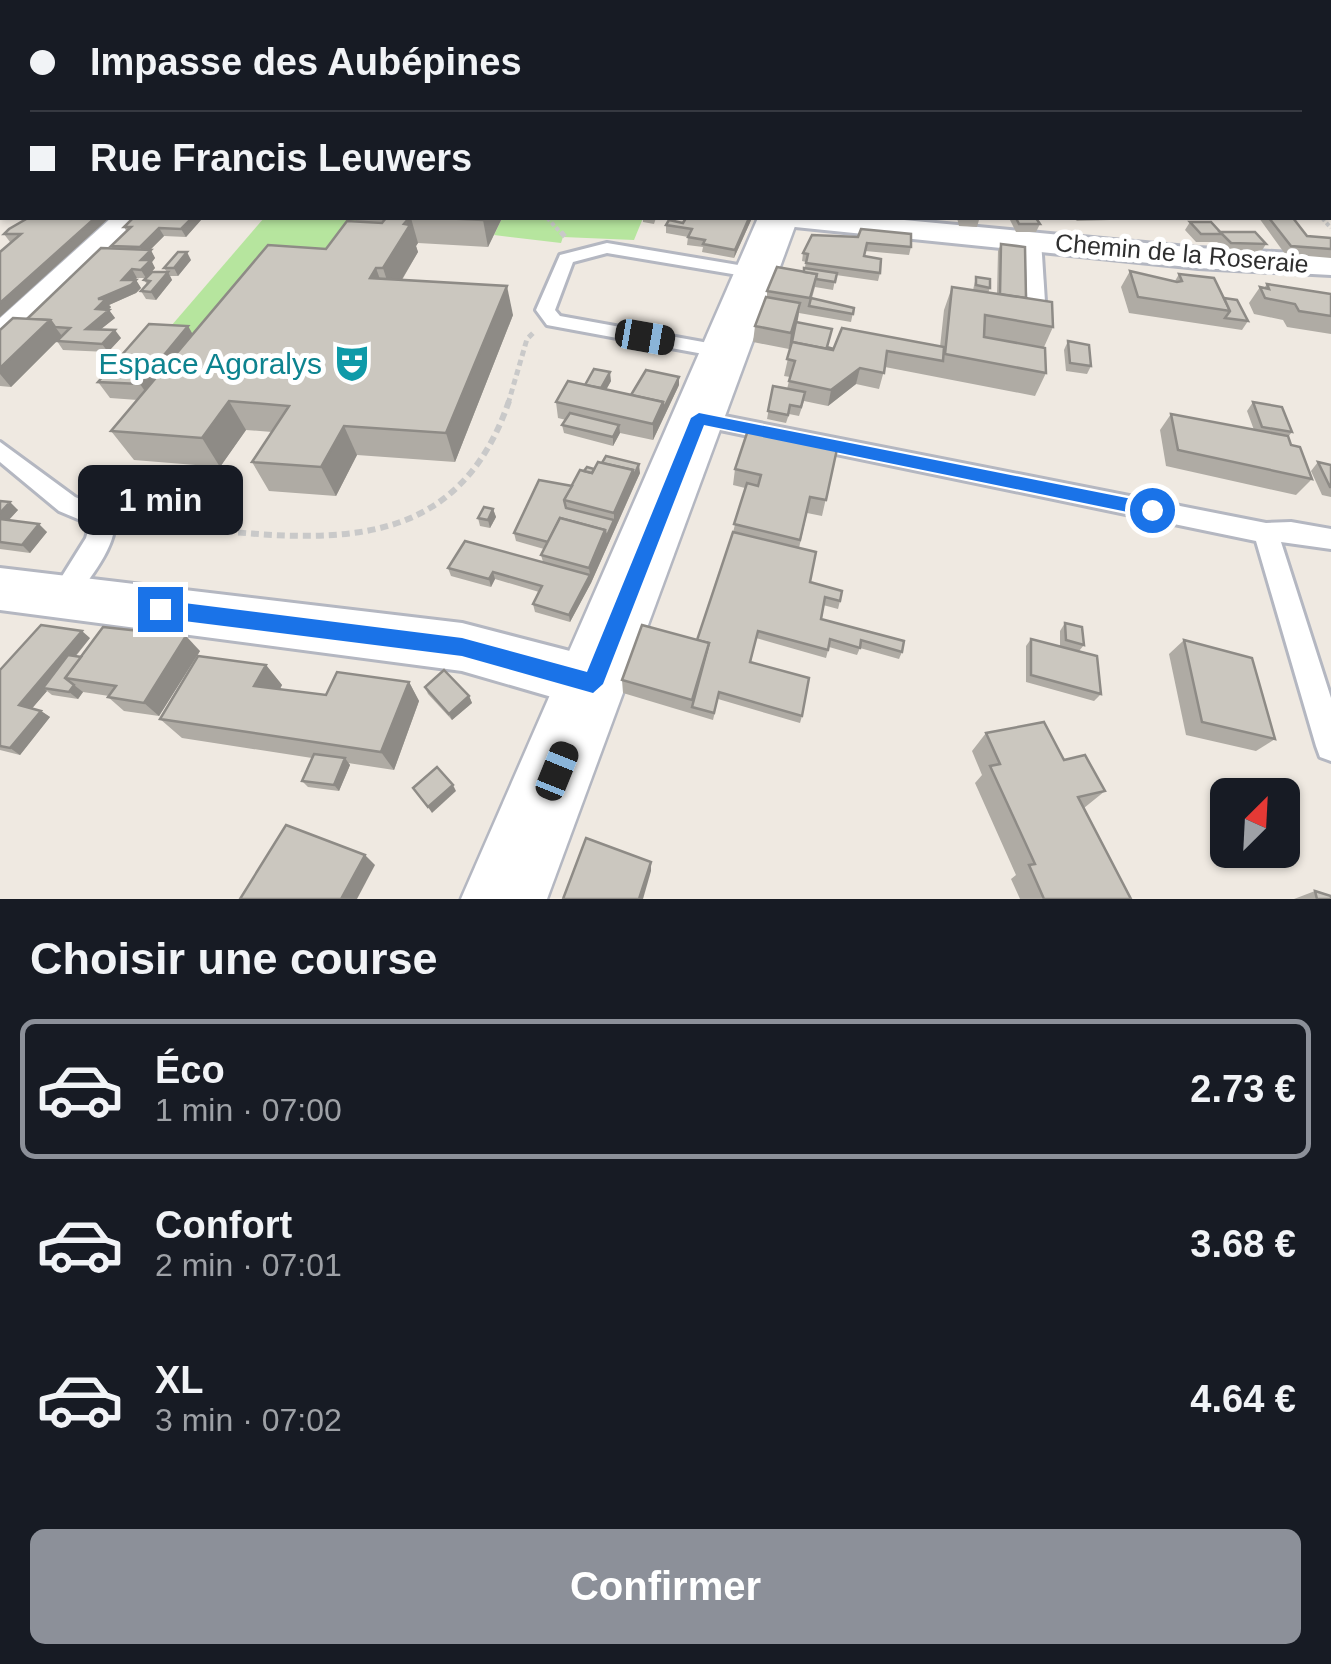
<!DOCTYPE html>
<html lang="fr">
<meta charset="utf-8">
<style>
body{margin:0;font-family:Arial,sans-serif;background:#20242c;color:#f1f3f6;height:100vh;display:flex;flex-direction:column;font-size:38px;white-space:nowrap}
*{box-sizing:border-box;margin:0}
p{font-size:32px;color:#9ea1a6}
.icon{flex:none;width:55px;height:55px;fill:none;stroke:currentColor;stroke-width:2;stroke-linecap:round;stroke-linejoin:round}
.map{position:relative;height:899px;overflow:hidden}
.details{display:flex;flex-direction:column;background:#171b24;flex:1}
.details>*{flex:none}
.guide{position:absolute;left:0px;top:0px;width:1332px;height:220px;box-shadow:0 2px 8px #0004;display:grid;align-content:center;height:220px;padding:0 30px;background:#171b24}
.needle{width:65px;rotate:24deg}
.fabs{position:absolute;left:1210px;top:778px;display:grid;gap:20px}
.fabs a{display:grid;place-items:center;width:90px;height:90px;border-radius:15px;background:#171b24;box-shadow:0 2px 8px #0004;font-size:50px}
.end{position:absolute;width:45px;height:45px;margin:-22px;border:12px solid #1a73e8;background:#fff;box-shadow:0 0 0 5px #fff}
.from{border-radius:50%}
.bubble{position:absolute;height:70px;border-radius:15px;background:#171b24;box-shadow:0 2px 8px #0004;font-size:32px;font-weight:600;line-height:70px;text-align:center}
.car{position:absolute;width:30px;height:60px;margin:-30px -15px;border-radius:12px;box-shadow:0 0 8px 2px #0007;background:linear-gradient(#222 24%,#8ab4d8 0 40%,#222 0 76%,#8ab4d8 0 86%,#222 0)}
.guide b{display:flex;align-items:center;gap:35px;height:95px;font-size:38px}
.guide b+b{border-top:2px solid #363941}
.guide i{width:25px;height:25px;background:#f1f3f6}
ul{padding:0;list-style:none}
li{display:flex;align-items:center;gap:30px;height:140px;margin:0 20px 15px;padding:0 10px;border:5px solid transparent;border-radius:15px}
li div{flex:1}
li b{display:block;font-size:38px}
li em{font-style:normal;font-weight:600}
li.selected{border-color:#8c9099}
li>.icon{width:90px;height:90px;stroke-width:1.5}
h2{padding:0 30px;font-size:45px;line-height:120px}
.action{display:flex;gap:20px;margin-top:auto;padding:20px 30px}
.action a{flex:1;height:115px;border-radius:15px;background:#8c9099;color:#fff;font-size:40px;font-weight:600;line-height:115px;text-align:center}
.map>svg:first-child{display:block}
</style>
<div class="map">
<svg width="1331" height="899" viewBox="0 0 1331 899">
<rect width="100%" height="100%" fill="#efe9e1"/>
<g fill="#b6e59e">
<polygon points="0,0 589,0 549,2"/>
<polygon points="264,218 378,218 196,343 159,340"/>
<polygon points="502,218 643,218 634,240 563,237 561,243 494,235"/>
</g>
<g fill="none" stroke-linecap="round" stroke-linejoin="round">
<g stroke="#b4b7c1" stroke-width="6">
<g id="lane">
<polygon points="1067,0 1080,0 1081,2 1069,2"/>
<polygon points="1033,235 1041,240 1046,317 1037,323 1028,317 1025,240"/>
<polygon points="607,243 756,268 765,273 756,278 607,253 573,262 555,310 560,316 725,346 735,352 732,356 725,358 547,325 536,310 560,255"/>
<polygon points="699,411 1266,523 1291,522 1331,529 1331,549 1281,542 1331,698 1331,761 1320,757 1316,746 1256,541 691,424 688,419"/>
<path d="M0 442 75 497 112 512C125 539 85 583 71 605L62 609 53 605 49 597 86 538 90 524 59 511 0 462Z"/>
</g>
</g>
<g stroke="#b4b7c1" stroke-width="6">
<g id="street">
<polygon points="869,0 889,0 890,2 870,2"/>
<polygon points="961,0 981,0 982,2 962,2"/>
<polygon points="1082,0 1122,0 1123,2 1081,2"/>
<polygon points="111,218 143,218 13,346 0,350 0,318"/>
<polygon points="780,218 883,218 1198,248 1331,255 1331,275 1198,268 795,227"/>
<polygon points="0,568 462,623 593,657 612,665 620,683 612,701 593,709 462,671 0,610"/>
</g>
</g>
<g stroke="#b4b7c1" stroke-width="5">
<polygon id="secondary" points="758,218 798,218 547,899 461,899"/>
</g>
<g stroke="#c9c9c9" stroke-width="5">
<g id="primary">
<rect x="0" y="87" width="2" height="18"/>
<rect x="1330" y="87" width="1" height="18"/>
</g>
</g>
<g stroke="#c9c9c9" stroke-width="4" stroke-dasharray="4 2.5" stroke-linecap="butt">
<polyline points="25,0 55,2"/>
<polyline points="419,2 430,0"/>
<polyline points="547,218 563,235"/>
<polyline points="1322,218 1331,228"/>
</g>
<g stroke="#c9c9c9" stroke-width="5" stroke-dasharray="6 4" stroke-linecap="butt">
<polyline points="561,232 567,239"/>
<polyline points="508,404 527,339 533,333"/>
</g>
<path stroke="#c9c9c9" stroke-width="6" stroke-dasharray="8 5" stroke-linecap="butt" d="M212 530C343 543 459 547 509 401"/>
<use href="#lane" fill="#fff" fill-rule="evenodd"/>
<use href="#street" fill="#fff" fill-rule="evenodd"/>
<use href="#secondary" fill="#fff" fill-rule="evenodd"/>
<use href="#primary" fill="#f2d163" fill-rule="evenodd"/>
</g>
<g fill="#afaba4">
<polygon points="994,0 1056,0 1012,2"/>
<polygon points="1304,0 1331,0 1331,47 1330,2 1302,2"/>
<polygon points="28,218 109,218 0,317 12,242 10,242 4,234"/>
<polygon points="192,218 199,218 201,220 186,237 164,236 150,250 155,258 152,262 155,268 146,278 137,278 134,280 136,280 141,288 136,293 109,305 111,307 109,310 115,318 101,329 121,338 108,352 63,350 57,341 62,336 11,387 0,386 0,330 27,319 113,249 111,246 127,232 124,227"/>
<polygon points="355,218 502,218 488,247 418,243 416,246 418,252 402,280 513,315 455,462 357,455 336,496 269,491 252,462 272,432 246,430 220,467 134,460 111,431 138,400 110,398 98,382 188,326 193,335 326,249 356,222"/>
<polygon points="643,218 656,218 654,224 643,222"/>
<polygon points="752,218 734,258 702,252 703,247 687,245 688,237 666,233 666,225"/>
<polygon points="957,218 979,218 979,220 977,227 959,226"/>
<polygon points="1009,218 1036,218 1040,224 1036,232 1016,232"/>
<polygon points="1073,218 1111,218 1110,220 1077,221"/>
<polygon points="1259,218 1293,218 1307,236 1331,238 1331,258 1285,254"/>
<polygon points="1190,222 1220,232 1266,244 1261,252 1226,251 1217,242 1196,242 1185,230"/>
<polygon points="812,235 911,247 909,255 865,251 864,256 880,273 878,281 836,275 833,290 815,287 812,298 854,308 851,322 799,313 797,323 828,347 834,349 940,347 944,310 952,287 973,290 976,277 990,288 988,293 997,294 998,251 1001,244 1026,298 1053,327 1044,347 1046,373 1035,396 885,367 879,389 856,384 828,406 804,401 799,416 789,414 786,423 767,419 773,386 787,389 790,377 784,376 794,332 789,349 753,342 755,326 767,297 767,291 804,272 806,262 802,261 803,253"/>
<polygon points="191,260 178,276 170,276 172,280 156,300 146,299 141,291 147,284 144,280 167,272 164,268"/>
<polygon points="1130,271 1175,281 1179,274 1224,298 1248,321 1242,330 1129,313 1121,287"/>
<polygon points="1267,284 1331,294 1331,334 1287,327 1283,320 1254,314 1249,303 1260,287 1264,288"/>
<polygon points="1068,341 1091,366 1087,374 1066,371 1064,350"/>
<polygon points="611,381 606,390 631,395 679,385 653,440 620,433 613,446 564,433 562,425 566,420 558,418 556,402 585,385"/>
<polygon points="1253,402 1292,432 1288,437 1291,445 1312,479 1296,495 1166,466 1160,430 1171,414 1254,430 1247,411"/>
<polygon points="837,449 822,516 807,513 799,548 810,582 840,601 838,609 823,605 821,619 902,652 899,659 860,648 857,655 829,647 826,658 756,638 751,662 802,716 800,723 718,699 713,720 623,693 622,680 697,640 733,532 745,488 733,485 735,469"/>
<polygon points="1318,462 1331,465 1331,497 1322,495 1311,471"/>
<polygon points="594,469 640,473 591,583 570,622 535,612 533,604 539,592 495,579 491,587 451,576 448,568 543,562 541,555 544,549 516,541 514,533 572,486 584,471"/>
<polygon points="0,501 18,510 9,520 47,532 30,553 0,549"/>
<polygon points="493,509 496,517 490,528 480,526 478,518"/>
<polygon points="1065,623 1084,645 1079,651 1101,694 1094,701 1026,682 1026,646 1031,639 1060,647 1060,631"/>
<polygon points="90,638 76,656 200,651 159,716 124,711 108,697 109,696 83,692 78,699 52,695 47,691 32,708 41,711 50,717 20,755 0,750 0,670"/>
<polygon points="1184,640 1275,739 1256,751 1186,735 1169,654"/>
<polygon points="266,665 282,685 280,689 326,695 409,682 419,701 394,770 348,763 350,765 339,791 308,787 302,781 312,758 182,738 160,719"/>
<polygon points="425,687 469,696 472,703 452,720 428,694"/>
<polygon points="986,733 1064,760 1105,791 1084,808 1131,899 1020,899 1011,879 1016,875 975,783 982,775 972,751"/>
<polygon points="1315,891 1331,899 1294,899"/>
</g>
<g fill="#8e8b86">
<polygon points="95,218 109,218 0,317 0,303"/>
<polygon points="192,218 199,218 201,220 186,237 181,229"/>
<polygon points="409,218 411,218 418,243 416,246 418,252 392,296 383,268"/>
<polygon points="484,218 502,218 488,247 483,220"/>
<polygon points="749,218 752,218 734,258 735,250"/>
<polygon points="159,228 164,236 145,255 140,247"/>
<polygon points="151,250 155,258 152,262 155,268 146,278 141,270 141,260"/>
<polygon points="187,252 191,260 178,276 174,268"/>
<polygon points="376,268 386,296 370,278"/>
<polygon points="132,269 137,278 128,286 136,280 141,288 136,293 109,305 111,307 107,311 109,310 115,318 91,337 86,329 96,309 98,299"/>
<polygon points="168,272 172,280 156,300 151,292"/>
<polygon points="507,286 513,315 455,462 446,433"/>
<polygon points="800,303 798,319 789,349 791,333"/>
<polygon points="50,320 62,336 11,387 0,374 0,368"/>
<polygon points="188,326 197,342 151,400 140,384"/>
<polygon points="115,330 121,338 108,352 102,344"/>
<polygon points="860,368 856,384 828,406 831,390"/>
<polygon points="610,372 611,381 598,404 598,395"/>
<polygon points="679,377 679,385 653,440 653,424 663,402"/>
<polygon points="229,401 246,430 220,467 202,438"/>
<polygon points="619,425 620,433 613,446 613,437"/>
<polygon points="344,426 357,455 336,496 321,467"/>
<polygon points="639,464 640,473 634,486 591,583 570,622 569,615 590,575 589,568 605,530 614,520 614,513 633,470"/>
<polygon points="10,502 18,510 3,526 0,533 0,513"/>
<polygon points="493,509 496,517 490,528 488,520"/>
<polygon points="39,524 47,532 30,553 22,545"/>
<polygon points="493,572 495,579 491,587 489,579"/>
<polygon points="82,631 90,638 48,689 43,688 47,691 29,712 19,705"/>
<polygon points="186,636 200,651 159,716 144,703"/>
<polygon points="266,665 282,685 271,705 254,686"/>
<polygon points="409,682 419,701 394,770 381,752"/>
<polygon points="74,685 83,692 78,699 69,692"/>
<polygon points="469,696 472,703 452,720 449,714"/>
<polygon points="41,711 50,717 20,755 10,748"/>
<polygon points="345,758 350,765 339,791 334,785"/>
<polygon points="453,785 456,791 432,813 428,807"/>
<polygon points="365,855 375,865 357,899 341,899"/>
<polygon points="651,862 651,871 643,899 639,899"/>
</g>
<g fill="#cbc7bf" stroke="#8e8b86" stroke-width="2.5">
<polygon points="790,0 803,0 805,2 791,2"/>
<polygon points="840,0 877,0 880,2 843,2"/>
<polygon points="1311,0 1331,0 1331,11 1330,2 1314,2"/>
<rect x="0" y="99" width="2" height="22"/>
<polygon points="2,168 2,185 0,187 0,170"/>
<polygon points="28,218 95,218 0,303 0,252 21,234 4,234 9,229"/>
<polygon points="133,218 192,218 181,229 159,228 140,247 111,246 131,227 124,227"/>
<polygon points="386,218 409,218 404,224 410,225 383,268 376,268 370,278 507,286 446,433 344,426 321,467 252,462 289,406 229,401 202,438 111,431 268,245 326,249 347,221 382,223"/>
<polygon points="441,218 484,218 483,220"/>
<polygon points="686,218 749,218 735,250 703,244 705,240 688,237 692,229 666,225 669,220 683,223"/>
<polygon points="1016,218 1036,218 1040,224 1019,224"/>
<polygon points="1269,218 1293,218 1307,236 1331,238 1331,249 1291,246"/>
<polygon points="1190,222 1211,222 1222,234 1201,234"/>
<polygon points="861,229 911,234 911,247 867,243 864,256 881,259 880,273 806,263 808,254 803,253 812,235 858,237"/>
<polygon points="1220,232 1255,232 1266,244 1231,243"/>
<polygon points="1001,244 1025,247 1026,298 1000,294"/>
<polygon points="101,248 151,250 141,260 151,260 141,270 132,269 122,280 136,280 131,285 98,299 106,299 96,309 109,310 86,329 115,330 102,344 57,341 70,328 55,327 50,320 27,319"/>
<polygon points="178,252 187,252 174,268 164,268"/>
<polygon points="777,267 817,274 810,298 767,291"/>
<polygon points="804,268 837,273 835,282 816,279 817,274 804,272"/>
<polygon points="1130,271 1177,282 1182,281 1179,274 1214,278 1230,311 1138,297"/>
<polygon points="152,272 168,272 151,292 141,291 150,281 144,280"/>
<polygon points="976,277 990,279 990,288 976,285"/>
<polygon points="1267,284 1331,294 1331,316 1299,311 1295,304 1265,298 1260,287 1269,289"/>
<polygon points="952,287 1052,302 1053,327 985,315 984,337 1045,348 1046,373 945,354"/>
<polygon points="766,297 800,303 791,333 755,326"/>
<polygon points="811,298 854,308 853,314 809,306"/>
<polygon points="1224,298 1237,300 1248,321 1225,318 1230,311"/>
<polygon points="13,318 50,320 0,368 0,330"/>
<polygon points="796,322 832,329 827,347 834,349 833,350 792,342"/>
<polygon points="149,324 188,326 140,384 98,382"/>
<polygon points="842,328 944,347 943,361 887,351 884,373 860,368 831,390 789,381 795,361 787,359 792,342 833,350"/>
<polygon points="1068,341 1089,345 1091,366 1070,363"/>
<polygon points="594,369 610,372 601,388 585,385"/>
<polygon points="646,370 679,377 663,410 663,402 631,395"/>
<polygon points="568,381 663,402 653,424 556,402"/>
<polygon points="773,386 805,392 801,407 790,405 788,415 768,411"/>
<polygon points="1253,402 1282,407 1292,432 1262,427"/>
<polygon points="570,413 619,425 613,437 562,425"/>
<polygon points="1171,414 1288,436 1291,445 1300,447 1312,479 1178,450"/>
<polygon points="748,430 837,449 826,500 810,497 800,540 734,524 747,483 758,486 761,475 735,469"/>
<polygon points="606,456 639,464 633,478 633,470 602,463"/>
<polygon points="598,462 633,470 614,513 564,500 580,470 592,473"/>
<polygon points="1318,462 1331,465 1331,487 1330,487"/>
<polygon points="587,467 594,469 592,473 584,471"/>
<polygon points="539,480 572,486 564,500 566,508 614,520 606,538 605,530 560,518 548,542 514,533"/>
<polygon points="0,501 10,502 0,513"/>
<polygon points="484,507 493,509 488,520 478,518"/>
<polygon points="560,518 605,530 589,568 541,555"/>
<polygon points="0,519 39,524 22,545 0,542"/>
<polygon points="733,532 816,552 810,582 842,591 840,601 825,597 821,619 904,641 902,652 861,640 860,648 830,639 828,650 758,631 750,662 809,678 802,716 719,692 714,713 692,707 709,643 697,640"/>
<polygon points="465,541 590,575 569,615 533,604 542,586 493,572 489,579 448,568"/>
<polygon points="1065,623 1082,627 1084,645 1066,640"/>
<polygon points="41,625 82,631 19,705 41,711 10,748 0,746 0,670"/>
<polygon points="642,625 709,643 692,700 622,680"/>
<polygon points="103,627 186,636 144,703 108,697 116,686 65,678"/>
<polygon points="1031,639 1097,656 1101,694 1031,675"/>
<polygon points="1184,640 1252,658 1275,739 1202,722"/>
<polygon points="68,655 81,657 65,678 74,685 69,692 43,688"/>
<polygon points="198,656 266,665 254,686 326,695 337,672 409,682 381,752 160,719"/>
<polygon points="444,670 469,696 449,714 425,687"/>
<polygon points="1044,722 1064,760 1085,755 1105,791 1078,797 1131,899 1044,899 1029,865 1035,864 990,766 1000,764 986,733"/>
<polygon points="314,754 345,758 334,785 302,781"/>
<polygon points="437,767 453,785 428,807 413,788"/>
<polygon points="286,825 365,855 341,899 240,899"/>
<polygon points="586,838 651,862 639,899 563,899"/>
<polygon points="1315,891 1331,896 1331,899 1317,899"/>
</g>
<polygon fill="#1a73e8" points="699,413 1152,503 1161,510 1152,517 704,425 603,684 593,693 462,656 160,618 150,609 160,600 462,638 587,672 691,418"/>
<defs>
<g id="theatre-bare" transform="scale(3)"><path d="M-5-5.5Q0-4 5-5.5V0Q5 5 0 6Q-5 5-5 0ZM-3.3-2.5H-1v1.5H-3.3ZM1-2.5H3.3v1.5H1ZM-2.8 1Q0 5.5 2.8 1Z" fill="#0f9aa8" stroke="#fff" stroke-width="2.5" paint-order="stroke"/></g>
</defs>
<g fill-rule="evenodd">
<use href="#theatre-bare" x="352" y="363"/>
</g>
<g text-anchor="middle" dominant-baseline="central" stroke-width="10" stroke-linejoin="round" paint-order="stroke">
<g font-size="25" fill="#2e2e2e" stroke="#fff">
<text transform="translate(1182 253) rotate(5)">Chemin de la Roseraie</text>
</g>
<g font-size="30" fill="#0d838f" stroke="#fff" text-anchor="end">
<text x="322" y="363">Espace Agoralys</text>
</g>
</g>
</svg>
<div class="fabs">
<a><svg class="needle" viewBox="-14 -14 28 28"><path d="M0-13l5 13h-10z" fill="#e53935"/><path d="M0 13l5-13h-10z" fill="#9ea1a6"/></svg></a>
</div>
<i class="end from" style="left:1152px;top:510px"></i>
<i class="end" style="left:160px;top:609px"></i>
<div class="bubble" style="left:78px;top:465px;width:165px">1 min</div>
<i class="car" style="left:645px;top:337px;rotate:100deg"></i>
<i class="car" style="left:557px;top:771px;rotate:22deg"></i>
<div class="guide">
<b><i class="from"></i>Impasse des Aubépines</b>
<b><i></i>Rue Francis Leuwers</b>
</div>
</div>
<section class="details">
<h2>Choisir une course</h2>
<ul>
<li class="selected"><svg class="icon" aria-label="car" viewBox="0 0 24 24"><path d="M5 17H2v-5l4-1 3-4h7l3 4 3 1v5h-3M9 17h6M6 11h13"/><circle cx="7" cy="17" r="2"/><circle cx="17" cy="17" r="2"/></svg><div><b>Éco</b><p>1 min · 07:00</p></div><em>2.73 €</em></li>
<li><svg class="icon" aria-label="car" viewBox="0 0 24 24"><path d="M5 17H2v-5l4-1 3-4h7l3 4 3 1v5h-3M9 17h6M6 11h13"/><circle cx="7" cy="17" r="2"/><circle cx="17" cy="17" r="2"/></svg><div><b>Confort</b><p>2 min · 07:01</p></div><em>3.68 €</em></li>
<li><svg class="icon" aria-label="car" viewBox="0 0 24 24"><path d="M5 17H2v-5l4-1 3-4h7l3 4 3 1v5h-3M9 17h6M6 11h13"/><circle cx="7" cy="17" r="2"/><circle cx="17" cy="17" r="2"/></svg><div><b>XL</b><p>3 min · 07:02</p></div><em>4.64 €</em></li>
</ul>
<div class="action"><a>Confirmer</a></div>
</section>
